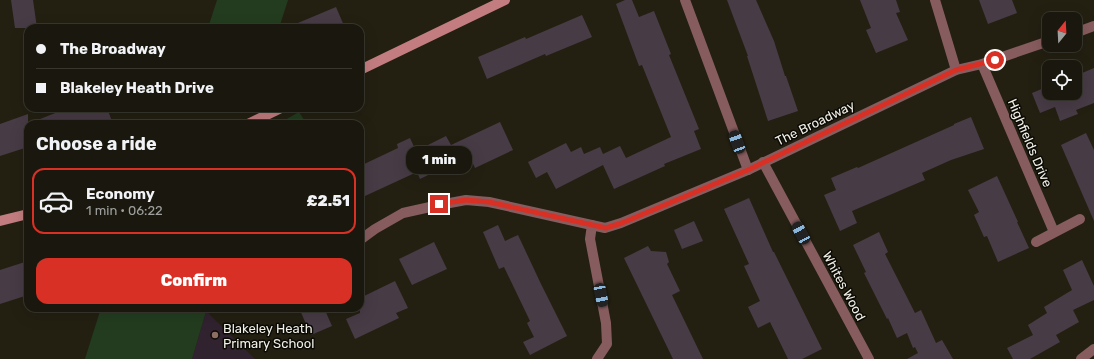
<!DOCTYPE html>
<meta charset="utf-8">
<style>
body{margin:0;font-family:Rubik,sans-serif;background:#27251c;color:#f1f3f6;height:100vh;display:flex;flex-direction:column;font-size:15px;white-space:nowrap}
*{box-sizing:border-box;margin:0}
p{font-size:13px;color:#9fa09e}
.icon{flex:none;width:22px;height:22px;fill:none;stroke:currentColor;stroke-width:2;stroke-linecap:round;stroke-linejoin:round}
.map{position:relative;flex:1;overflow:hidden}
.drawer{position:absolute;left:24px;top:120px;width:340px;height:192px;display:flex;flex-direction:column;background:#1a180e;border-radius:12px;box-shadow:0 4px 16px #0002,0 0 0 1px #38372e}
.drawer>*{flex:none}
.hud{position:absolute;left:24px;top:24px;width:340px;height:88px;border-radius:12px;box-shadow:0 4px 16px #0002,0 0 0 1px #38372e;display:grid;align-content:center;height:88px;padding:0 12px;background:#1a180e}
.needle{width:26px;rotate:18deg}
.fabs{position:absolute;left:1042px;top:12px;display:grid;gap:8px}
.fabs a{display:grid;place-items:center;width:40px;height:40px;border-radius:8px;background:#1a180e;box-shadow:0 4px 16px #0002,0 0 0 1px #38372e;font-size:20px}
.end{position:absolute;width:18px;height:18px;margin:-9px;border:5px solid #d93025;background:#fff;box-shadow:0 0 0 2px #fff}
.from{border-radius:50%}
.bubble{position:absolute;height:28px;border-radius:12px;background:#1a180e;box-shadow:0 4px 16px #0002,0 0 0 1px #38372e;font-size:13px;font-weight:800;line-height:28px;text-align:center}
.car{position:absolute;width:12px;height:24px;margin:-12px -6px;border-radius:5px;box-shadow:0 0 3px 1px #0007;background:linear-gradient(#222 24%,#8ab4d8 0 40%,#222 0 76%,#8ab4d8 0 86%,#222 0)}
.hud b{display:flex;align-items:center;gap:14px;height:38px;font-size:15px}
.hud b+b{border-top:1px solid #38372e}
.hud i{width:10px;height:10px;background:#f1f3f6}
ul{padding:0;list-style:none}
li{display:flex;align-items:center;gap:12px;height:66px;margin:0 8px 6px;padding:0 4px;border:2px solid transparent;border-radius:12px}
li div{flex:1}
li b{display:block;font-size:15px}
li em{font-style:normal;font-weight:800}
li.active{border-color:#d93025}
li>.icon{width:36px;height:36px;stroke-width:1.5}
h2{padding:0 12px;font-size:18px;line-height:48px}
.action{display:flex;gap:8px;margin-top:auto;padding:8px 12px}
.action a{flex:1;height:46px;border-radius:12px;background:#d93025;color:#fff;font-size:16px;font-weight:800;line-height:46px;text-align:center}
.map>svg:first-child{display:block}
</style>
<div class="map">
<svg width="1094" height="359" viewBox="0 0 1094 359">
<rect width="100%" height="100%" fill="#232012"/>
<polygon fill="#30222f" points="206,311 255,359 192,359"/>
<g fill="#233c1f">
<polygon points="217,0 288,0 279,28 208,28"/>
<polygon points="299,112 306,123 304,124 278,124"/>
<polygon points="101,308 207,308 192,359 85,359"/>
</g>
<g fill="#473b46">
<polygon points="11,0 33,0 37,28 15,28"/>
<polygon points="625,0 632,0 639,17 654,11 671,54 669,55 699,129 694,131 701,149 664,164 665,166 614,189 603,165 556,189 547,172 536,178 528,162 566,143 571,152 581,147 584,154 600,147 603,154 620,146 626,158 671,137 642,65 639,66 616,4"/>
<polygon points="727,0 756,0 774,41 785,76 786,76 798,111 768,121 747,56 748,56"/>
<polygon points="860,0 896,0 900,12 896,13 908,40 876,53 866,30 871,28"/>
<polygon points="979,0 1012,0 1017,13 988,24"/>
<polygon points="336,7 345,28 286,28"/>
<polygon points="582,15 592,37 546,56 545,54 487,79 478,57 525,37 526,39"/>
<polygon points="1094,68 1094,103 1076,110 1078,114 1060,121 1055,107 1040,113 1032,93 1049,86 1049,93 1075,93 1075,76"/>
<polygon points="68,108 107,108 113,124 30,124 30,123"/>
<polygon points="28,114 28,147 0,156 0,124"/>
<polygon points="971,117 984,149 951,160 922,173 925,180 852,211 857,223 840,231 824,195 836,190 831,178 857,167 858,168 954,125 954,124"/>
<polygon points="500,122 513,150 475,168 469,155 420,179 417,172 365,196 360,185 360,166 398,148 397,144 410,138 416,151 446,136 451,145"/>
<polygon points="1086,133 1094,150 1094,221 1061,145"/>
<polygon points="997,176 1018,222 1017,222 1029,248 998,262 987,236 984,237 974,215 979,212 968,190"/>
<polygon points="749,198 773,252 774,252 822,349 802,359 788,359 770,322 758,328 748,307 760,301 744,266 749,264 724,209"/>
<polygon points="694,221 703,241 682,249 674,230"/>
<polygon points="498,225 505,241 518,235 541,284 567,336 530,355 523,342 534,337 527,323 530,321 504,267 499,269 483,232"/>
<polygon points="879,232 888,252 885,254 915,313 921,310 936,343 942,340 953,359 907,359 918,353 915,347 913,348 907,333 897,338 888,318 887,319 864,273 866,272 853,245"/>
<polygon points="434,242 447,269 412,285 399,259"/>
<polygon points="648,246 651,251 666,252 669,262 667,264 680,291 672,295 703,359 673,359 624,258"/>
<polygon points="1082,260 1094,286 1094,300 1073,310 1079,322 1056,335 1060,342 1030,359 1013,359 1007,348 1033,335 1028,325 1047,313 1044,307 1072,290 1063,270"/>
<polygon points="28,261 28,295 0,304 0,270"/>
<polygon points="395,281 408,308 396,313 399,318 355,339 346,319 360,313 360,298"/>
<polygon points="299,308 324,308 332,326 311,335"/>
</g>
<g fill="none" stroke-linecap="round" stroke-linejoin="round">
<g stroke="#875c5e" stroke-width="10">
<polyline points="685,0 748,170"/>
<polyline points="935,0 956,70"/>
<polyline points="1075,33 1094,26"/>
<polyline points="982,64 1054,232"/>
<polyline points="763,162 869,359"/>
<polyline points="592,225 590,239 606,323 607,344 597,359"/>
<polyline points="360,240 375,229 403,213 439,205 466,200 489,202 605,228 621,223 748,170 956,70 982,64 1049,41"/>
<polyline points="1036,242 1080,219"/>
<polyline points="1081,359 1094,349"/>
</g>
<g stroke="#c37d80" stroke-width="10">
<polyline points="360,70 505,0"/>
<polyline points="248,124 281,108"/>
<polyline points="0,221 28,214"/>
</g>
</g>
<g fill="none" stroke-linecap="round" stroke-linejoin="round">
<polyline stroke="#d93025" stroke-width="5" points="439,204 466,200 489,202 606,228 622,223 748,170 956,70 995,60"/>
</g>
<circle fill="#8d6e63" stroke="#0b0a05" stroke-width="1.5" cx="215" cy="335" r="4"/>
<g text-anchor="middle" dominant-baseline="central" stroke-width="3" stroke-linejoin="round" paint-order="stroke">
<g font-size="13" fill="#f2f1e7" stroke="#0b0a05">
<text transform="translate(815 123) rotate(-26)">The Broadway</text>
<text transform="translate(1030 143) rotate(67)">Highfields Drive</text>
<text transform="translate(844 286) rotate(62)">Whites Wood</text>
</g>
<g font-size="13" fill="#f2f1e7" stroke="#0b0a05" text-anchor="start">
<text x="223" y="328">Blakeley Heath<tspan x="223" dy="15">Primary School</tspan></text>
</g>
</g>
</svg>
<div class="fabs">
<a><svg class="needle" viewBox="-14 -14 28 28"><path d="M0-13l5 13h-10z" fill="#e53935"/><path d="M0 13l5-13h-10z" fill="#9fa09e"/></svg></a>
<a><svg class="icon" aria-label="locate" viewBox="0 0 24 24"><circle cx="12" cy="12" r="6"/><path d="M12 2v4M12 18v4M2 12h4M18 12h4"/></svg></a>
</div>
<i class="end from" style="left:995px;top:60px"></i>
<i class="end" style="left:439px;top:204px"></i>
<div class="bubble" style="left:406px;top:146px;width:66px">1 min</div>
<i class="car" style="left:737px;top:142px;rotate:340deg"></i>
<i class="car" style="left:801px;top:233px;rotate:332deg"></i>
<i class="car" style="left:601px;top:295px;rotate:169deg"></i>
<div class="hud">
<b><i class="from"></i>The Broadway</b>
<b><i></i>Blakeley Heath Drive</b>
</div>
<section class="drawer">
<h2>Choose a ride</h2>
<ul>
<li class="active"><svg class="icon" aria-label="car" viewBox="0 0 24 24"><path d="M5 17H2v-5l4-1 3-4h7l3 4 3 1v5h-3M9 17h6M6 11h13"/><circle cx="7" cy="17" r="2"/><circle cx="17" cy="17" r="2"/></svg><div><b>Economy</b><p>1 min · 06:22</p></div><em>£2.51</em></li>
</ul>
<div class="action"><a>Confirm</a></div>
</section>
</div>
